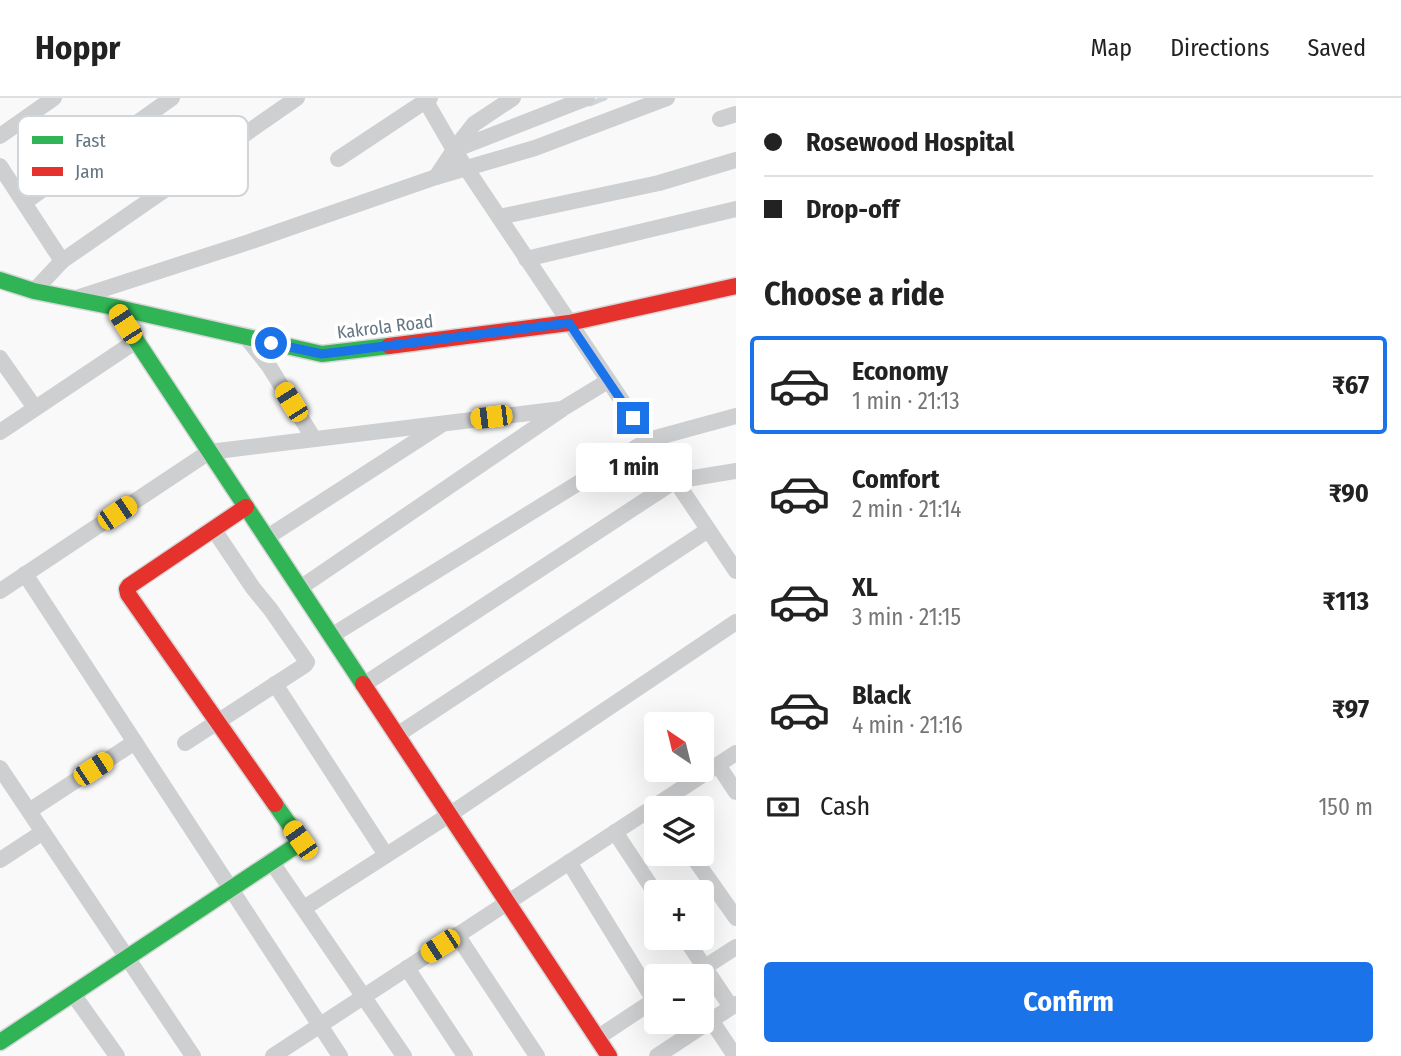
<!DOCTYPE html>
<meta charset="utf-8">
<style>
body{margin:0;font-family:"Fira Sans Condensed",sans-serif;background:#f2f2f2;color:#222;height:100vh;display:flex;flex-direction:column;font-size:26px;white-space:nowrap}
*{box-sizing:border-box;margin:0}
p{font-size:23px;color:#767676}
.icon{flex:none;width:38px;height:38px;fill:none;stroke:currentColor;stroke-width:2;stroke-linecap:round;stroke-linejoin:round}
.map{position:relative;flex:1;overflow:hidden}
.panel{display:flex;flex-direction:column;background:#fff;width:665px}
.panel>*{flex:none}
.top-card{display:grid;align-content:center;height:154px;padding:0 28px;background:#fff}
.needle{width:46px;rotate:325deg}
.controls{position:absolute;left:644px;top:614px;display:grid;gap:14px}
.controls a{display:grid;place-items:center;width:70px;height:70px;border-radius:7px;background:#fff;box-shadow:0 7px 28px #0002;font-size:35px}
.end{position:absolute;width:32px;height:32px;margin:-16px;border:9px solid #1a73e8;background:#fff;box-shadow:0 0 0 4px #fff}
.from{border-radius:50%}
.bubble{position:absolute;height:49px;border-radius:7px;background:#fff;box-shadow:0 7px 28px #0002;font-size:23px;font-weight:700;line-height:49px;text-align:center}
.car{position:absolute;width:21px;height:42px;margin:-21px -10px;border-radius:9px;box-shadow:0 0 5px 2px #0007;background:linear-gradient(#f5c518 24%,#345 0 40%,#f5c518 0 76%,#345 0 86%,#f5c518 0)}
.top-card b{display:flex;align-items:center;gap:24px;height:66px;font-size:26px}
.top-card b+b{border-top:2px solid #e0e0e0}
.top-card i{width:18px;height:18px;background:#222}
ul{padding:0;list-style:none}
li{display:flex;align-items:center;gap:21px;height:98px;margin:0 14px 10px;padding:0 14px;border:4px solid transparent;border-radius:7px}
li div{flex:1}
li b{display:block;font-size:26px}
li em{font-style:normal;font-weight:700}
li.active{border-color:#1a73e8}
li>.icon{width:63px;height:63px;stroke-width:1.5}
h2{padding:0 28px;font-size:32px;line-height:84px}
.pay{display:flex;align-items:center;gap:18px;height:77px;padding:0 28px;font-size:26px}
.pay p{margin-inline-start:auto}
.action{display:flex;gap:14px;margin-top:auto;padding:14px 28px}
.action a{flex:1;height:80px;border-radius:7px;background:#1a73e8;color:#fff;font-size:28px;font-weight:700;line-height:80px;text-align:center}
header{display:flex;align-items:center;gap:42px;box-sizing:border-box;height:98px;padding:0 35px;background:#fff;border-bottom:2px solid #e0e0e0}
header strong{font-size:33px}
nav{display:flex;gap:38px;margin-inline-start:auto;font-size:24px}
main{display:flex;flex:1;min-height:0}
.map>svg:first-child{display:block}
</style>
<header>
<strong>Hoppr</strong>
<nav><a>Map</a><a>Directions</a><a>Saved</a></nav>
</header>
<main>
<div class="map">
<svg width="736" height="958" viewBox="0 0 736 958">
<rect width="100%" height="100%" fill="#f9f9f9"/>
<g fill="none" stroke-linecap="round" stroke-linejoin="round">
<polyline stroke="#ced6d9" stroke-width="5" points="590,6 605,0"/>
<g stroke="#d5d6d7" stroke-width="19">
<g id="fast">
<polyline points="0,182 34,193 114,209 322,256 389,248"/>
<polyline points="114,209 363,586"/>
<polyline points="0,944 300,745 300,742 275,706"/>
</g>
</g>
<g stroke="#d5d6d7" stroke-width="19">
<g id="jam">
<polyline points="389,248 569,225 736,188"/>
<polyline points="246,409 129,488 127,491 128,496 275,706"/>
<polyline points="363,586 609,958"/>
</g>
</g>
<g stroke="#cecfd0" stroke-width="16">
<polyline points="424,0 454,52 736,473"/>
<polyline points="720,21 736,16"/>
<polyline points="0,38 54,0"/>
<polyline points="455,50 474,26 513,0"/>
<polyline points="338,61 430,0"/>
<polyline points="0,68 62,163"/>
<polyline points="436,79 454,52 587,0"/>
<polyline points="25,104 172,0"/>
<polyline points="499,119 659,85 736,62"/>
<polyline points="526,161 736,111"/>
<polyline points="34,193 62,163 297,0"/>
<polyline points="73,201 249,144 436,79 535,50 667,0"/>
<polyline points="246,239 269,268 314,341"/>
<polyline points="0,260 35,310"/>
<polyline points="0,334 136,243"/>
<polyline points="266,440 441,327"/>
<polyline points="25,476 340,958"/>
<polyline points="300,490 561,312"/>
<polyline points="0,493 209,354 562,311 608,283"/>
<polyline points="331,538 648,342 736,318"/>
<polyline points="275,586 386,757"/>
<polyline points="363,587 675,383 736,373"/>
<polyline points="397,637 708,432"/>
<polyline points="185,645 305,567 307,564 271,512 253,490 214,432"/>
<polyline points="718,667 736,694"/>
<polyline points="0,670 193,958"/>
<polyline points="29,713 135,644"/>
<polyline points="615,734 656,796"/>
<polyline points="691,756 736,820"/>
<polyline points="0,762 43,734"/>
<polyline points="271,763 404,958"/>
<polyline points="569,764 654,902"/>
<polyline points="304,810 449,717 736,524"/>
<polyline points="457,837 537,958"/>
<polyline points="685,840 731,909"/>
<polyline points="407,870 465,958"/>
<polyline points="691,878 736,849"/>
<polyline points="73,896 117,958"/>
<polyline points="711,922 735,958"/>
<polyline points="597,940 656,901"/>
<polyline points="273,958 736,655"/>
<polyline points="657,958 736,906"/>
</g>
<use href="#fast" stroke="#30b455" stroke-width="16"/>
<use href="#jam" stroke="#e5322d" stroke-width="16"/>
</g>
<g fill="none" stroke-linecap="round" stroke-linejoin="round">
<polyline stroke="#1a73e8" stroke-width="9" points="271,245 322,256 569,225 633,320"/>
</g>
<g text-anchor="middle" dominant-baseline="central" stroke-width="7" stroke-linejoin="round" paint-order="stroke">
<g font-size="18" fill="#657683" stroke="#fff">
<text transform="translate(385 229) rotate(-7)">Kakrola Road</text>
</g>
</g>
<rect x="18" y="18" width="230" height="80" rx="10" fill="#fff" stroke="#d1d6da" stroke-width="2"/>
<rect x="32" y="38" width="31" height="8" fill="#30b455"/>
<rect x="32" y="69" width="31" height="9" fill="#e5322d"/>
<g font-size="19" fill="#657683">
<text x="75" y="49">Fast</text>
<text x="75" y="80">Jam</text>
</g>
</svg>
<div class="controls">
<a><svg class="needle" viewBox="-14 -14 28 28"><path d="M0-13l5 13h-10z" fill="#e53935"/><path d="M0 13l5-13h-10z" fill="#767676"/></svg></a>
<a><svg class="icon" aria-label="layers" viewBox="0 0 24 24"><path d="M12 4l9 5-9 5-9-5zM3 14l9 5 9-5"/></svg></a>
<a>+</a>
<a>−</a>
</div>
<i class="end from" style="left:271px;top:245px"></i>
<i class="end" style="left:633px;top:320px"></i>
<div class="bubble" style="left:576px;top:345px;width:116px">1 min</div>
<i class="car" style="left:125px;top:226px;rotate:327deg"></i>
<i class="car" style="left:291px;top:304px;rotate:328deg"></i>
<i class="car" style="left:491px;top:319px;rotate:263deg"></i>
<i class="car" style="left:117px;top:415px;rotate:56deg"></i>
<i class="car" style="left:93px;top:671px;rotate:57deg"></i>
<i class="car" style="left:300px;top:742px;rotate:325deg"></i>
<i class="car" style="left:440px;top:848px;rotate:237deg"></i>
</div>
<section class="panel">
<div class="top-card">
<b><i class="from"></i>Rosewood Hospital</b>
<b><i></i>Drop-off</b>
</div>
<h2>Choose a ride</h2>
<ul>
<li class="active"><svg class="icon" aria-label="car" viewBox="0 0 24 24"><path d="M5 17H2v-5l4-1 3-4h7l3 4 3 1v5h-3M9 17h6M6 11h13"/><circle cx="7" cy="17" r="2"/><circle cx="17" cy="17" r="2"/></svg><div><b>Economy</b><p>1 min · 21:13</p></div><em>₹67</em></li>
<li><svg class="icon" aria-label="car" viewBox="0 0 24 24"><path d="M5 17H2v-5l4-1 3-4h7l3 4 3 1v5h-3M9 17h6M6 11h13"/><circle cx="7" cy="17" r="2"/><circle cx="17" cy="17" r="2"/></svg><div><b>Comfort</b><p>2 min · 21:14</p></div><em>₹90</em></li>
<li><svg class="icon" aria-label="car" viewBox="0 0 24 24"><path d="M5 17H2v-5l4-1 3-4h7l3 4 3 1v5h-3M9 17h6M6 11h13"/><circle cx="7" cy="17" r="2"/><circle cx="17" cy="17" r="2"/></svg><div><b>XL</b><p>3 min · 21:15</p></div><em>₹113</em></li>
<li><svg class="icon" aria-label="car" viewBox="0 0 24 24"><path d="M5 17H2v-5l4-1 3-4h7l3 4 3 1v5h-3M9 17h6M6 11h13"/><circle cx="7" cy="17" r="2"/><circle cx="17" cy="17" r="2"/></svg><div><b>Black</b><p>4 min · 21:16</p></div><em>₹97</em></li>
</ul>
<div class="pay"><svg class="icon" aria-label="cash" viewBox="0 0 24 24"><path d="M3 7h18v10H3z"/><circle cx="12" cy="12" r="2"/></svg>Cash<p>150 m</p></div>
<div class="action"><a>Confirm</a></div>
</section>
</main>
